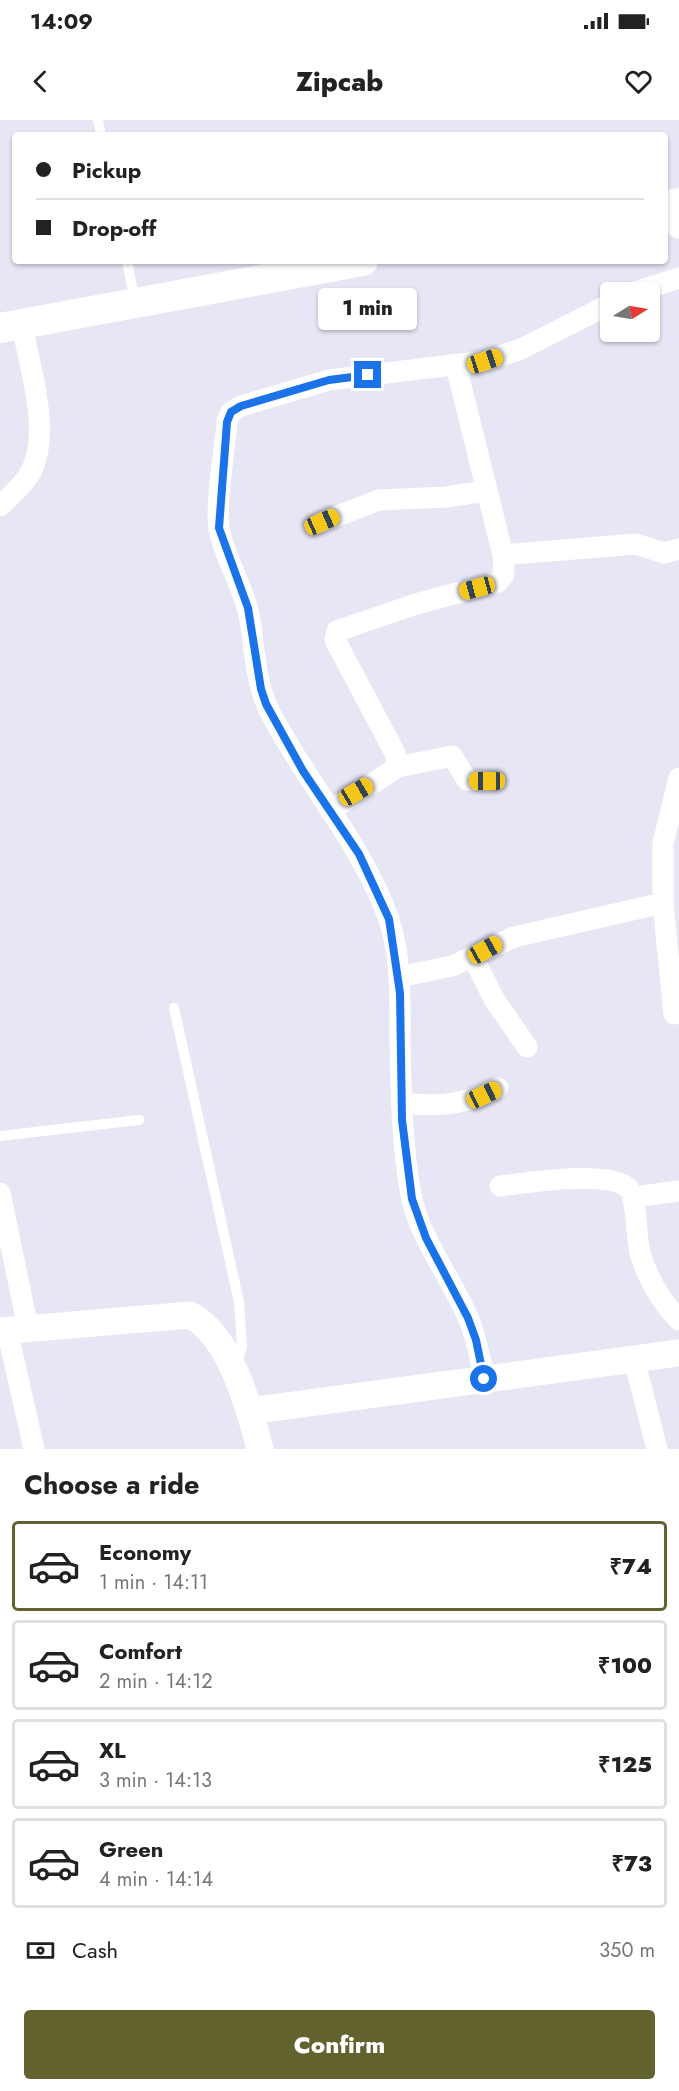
<!DOCTYPE html>
<meta charset="utf-8">
<style>
body{margin:0;font-family:Jost,sans-serif;background:#f2f2f2;color:#222;height:100vh;display:flex;flex-direction:column;font-size:22px;white-space:nowrap}
*{box-sizing:border-box;margin:0}
p{font-size:20px;color:#767676}
.icon{flex:none;width:33px;height:33px;fill:none;stroke:currentColor;stroke-width:2;stroke-linecap:round;stroke-linejoin:round}
.map{position:relative;height:1329px;overflow:hidden}
.sheet{display:flex;flex-direction:column;background:#fff;flex:1}
.sheet>*{flex:none}
.guide{position:absolute;left:12px;top:12px;width:656px;height:132px;border-radius:6px;box-shadow:0 2px 4px #0004;display:grid;align-content:center;height:132px;padding:0 24px;background:#fff}
.needle{width:39px;rotate:79deg}
.controls{position:absolute;left:600px;top:162px;display:grid;gap:12px}
.controls a{display:grid;place-items:center;width:60px;height:60px;border-radius:6px;background:#fff;box-shadow:0 2px 4px #0004;font-size:30px}
.end{position:absolute;width:27px;height:27px;margin:-14px;border:8px solid #1a73e8;background:#fff;box-shadow:0 0 0 3px #fff}
.from{border-radius:50%}
.bubble{position:absolute;height:42px;border-radius:6px;background:#fff;box-shadow:0 2px 4px #0004;font-size:20px;font-weight:800;line-height:42px;text-align:center}
.car{position:absolute;width:18px;height:36px;margin:-18px -9px;border-radius:8px;box-shadow:0 0 4px 2px #0007;background:linear-gradient(#f5c518 24%,#345 0 40%,#f5c518 0 76%,#345 0 86%,#f5c518 0)}
.guide b{display:flex;align-items:center;gap:21px;height:57px;font-size:22px}
.guide b+b{border-top:2px solid #e0e0e0}
.guide i{width:15px;height:15px;background:#222}
ul{padding:0;list-style:none}
li{display:flex;align-items:center;gap:18px;height:90px;margin:0 12px 9px;padding:0 12px;border:3px solid #e0e0e0;border-radius:6px}
li div{flex:1}
li b{display:block;font-size:22px}
li em{font-style:normal;font-weight:800}
li.active{border-color:#62622f}
li>.icon{width:54px;height:54px;stroke-width:1.5}
h2{padding:0 24px;font-size:27px;line-height:72px}
.pay{display:flex;align-items:center;gap:15px;height:66px;padding:0 24px;font-size:22px}
.pay p{margin-inline-start:auto}
.button{display:flex;gap:12px;margin-top:auto;padding:12px 24px}
.button a{flex:1;height:69px;border-radius:6px;background:#62622f;color:#fff;font-size:24px;font-weight:800;line-height:69px;text-align:center}
.status{display:flex;justify-content:space-between;align-items:center;height:42px;padding:0 30px;background:#fff;direction:ltr}
.status svg{height:16px;fill:currentColor}
header{display:flex;justify-content:space-between;align-items:center;height:78px;padding:0 24px;background:#fff;font-size:27px;font-weight:800}
.map>svg:first-child{display:block}
</style>
<div class="status"><b>14:09</b><svg viewBox="0 0 49 12"><path d="M0 12V9h3v3zM5 12V6h3v6zM10 12V3h3v9zM15 12V0h3v12zM26 1h20v11H26zM47 4h2v5h-2z"/></svg></div>
<header><svg class="icon" aria-label="back" viewBox="0 0 24 24"><path d="M15 5l-7 7 7 7"/></svg>Zipcab<svg class="icon" aria-label="heart" viewBox="0 0 24 24"><path d="M12 20l-8-8c-3-5 5-10 8-4 3-6 11-1 8 4z"/></svg></header>
<div class="map">
<svg width="679" height="1329" viewBox="0 0 679 1329">
<rect width="100%" height="100%" fill="#e7e6f5"/>
<g fill="none" stroke-linecap="round" stroke-linejoin="round">
<g stroke="#fff" stroke-width="10">
<polyline points="98,0 101,15"/>
<polyline points="127,141 135,182"/>
<polyline points="174,888 239,1182 242,1227 236,1243"/>
<polyline points="0,1016 139,1000"/>
</g>
<g stroke="#fff" stroke-width="21">
<polyline points="635,172 679,158"/>
<path d="M0 386C12 374 27 362 33 347 50 307 29 246 22 204"/>
<polyline points="322,402 379,380 446,377 486,371"/>
<polyline points="503,435 636,424 664,433 679,429"/>
<polyline points="398,647 452,636 467,660 487,661"/>
<polyline points="330,691 398,647 395,633 335,520 337,511 416,484 498,462 504,454 503,435 456,246"/>
<polyline points="473,837 494,879 527,927"/>
<polyline points="399,857 452,846 514,817 663,783"/>
<polyline points="674,894 663,783 663,723 679,658"/>
<path d="M401 983C441 987 462 985 498 968"/>
<path d="M500 1066C527 1063 606 1050 627 1067 637 1074 636 1118 640 1133 647 1157 661 1182 679 1200"/>
<polyline points="0,1073 28,1208"/>
<polyline points="634,1077 679,1071"/>
<polyline points="7,1210 34,1329"/>
<polyline points="634,1239 657,1329"/>
<path d="M485 1259C480 1239 477 1219 469 1200 452 1158 420 1120 411 1075 402 1025 401 974 400 923 400 882 402 836 388 797 361 723 307 663 271 594 255 565 255 527 249 495 243 465 224 438 219 408 215 384 225 329 227 302L231 292 241 286 329 260 485 241 521 229 610 184"/>
</g>
<g stroke="#fff" stroke-width="27">
<polyline points="670,84 679,105"/>
<path d="M0 1211 190 1195C230 1215 249 1287 260 1329"/>
<polyline points="250,1291 679,1233"/>
</g>
<g stroke="#fff" stroke-width="30">
<polyline points="664,85 679,83"/>
<polyline points="0,208 363,141"/>
</g>
</g>
<g fill="none" stroke-linecap="round" stroke-linejoin="round">
<polyline stroke="#1a73e8" stroke-width="8" points="368,255 329,260 241,286 231,292 227,302 219,408 248,488 261,569 266,584 303,651 359,734 389,799 400,873 402,1000 412,1079 426,1118 468,1198 476,1220 484,1259"/>
</g>
</svg>
<div class="controls">
<a><svg class="needle" viewBox="-14 -14 28 28"><path d="M0-13l5 13h-10z" fill="#e53935"/><path d="M0 13l5-13h-10z" fill="#767676"/></svg></a>
</div>
<i class="end from" style="left:484px;top:1259px"></i>
<i class="end" style="left:368px;top:255px"></i>
<div class="bubble" style="left:318px;top:168px;width:99px">1 min</div>
<i class="car" style="left:485px;top:241px;rotate:72deg"></i>
<i class="car" style="left:322px;top:402px;rotate:66deg"></i>
<i class="car" style="left:477px;top:468px;rotate:255deg"></i>
<i class="car" style="left:487px;top:661px;rotate:270deg"></i>
<i class="car" style="left:356px;top:672px;rotate:60deg"></i>
<i class="car" style="left:485px;top:830px;rotate:61deg"></i>
<i class="car" style="left:484px;top:975px;rotate:65deg"></i>
<div class="guide">
<b><i class="from"></i>Pickup</b>
<b><i></i>Drop-off</b>
</div>
</div>
<section class="sheet">
<h2>Choose a ride</h2>
<ul>
<li class="active"><svg class="icon" aria-label="car" viewBox="0 0 24 24"><path d="M5 17H2v-5l4-1 3-4h7l3 4 3 1v5h-3M9 17h6M6 11h13"/><circle cx="7" cy="17" r="2"/><circle cx="17" cy="17" r="2"/></svg><div><b>Economy</b><p>1 min · 14:11</p></div><em>₹74</em></li>
<li><svg class="icon" aria-label="car" viewBox="0 0 24 24"><path d="M5 17H2v-5l4-1 3-4h7l3 4 3 1v5h-3M9 17h6M6 11h13"/><circle cx="7" cy="17" r="2"/><circle cx="17" cy="17" r="2"/></svg><div><b>Comfort</b><p>2 min · 14:12</p></div><em>₹100</em></li>
<li><svg class="icon" aria-label="car" viewBox="0 0 24 24"><path d="M5 17H2v-5l4-1 3-4h7l3 4 3 1v5h-3M9 17h6M6 11h13"/><circle cx="7" cy="17" r="2"/><circle cx="17" cy="17" r="2"/></svg><div><b>XL</b><p>3 min · 14:13</p></div><em>₹125</em></li>
<li><svg class="icon" aria-label="car" viewBox="0 0 24 24"><path d="M5 17H2v-5l4-1 3-4h7l3 4 3 1v5h-3M9 17h6M6 11h13"/><circle cx="7" cy="17" r="2"/><circle cx="17" cy="17" r="2"/></svg><div><b>Green</b><p>4 min · 14:14</p></div><em>₹73</em></li>
</ul>
<div class="pay"><svg class="icon" aria-label="cash" viewBox="0 0 24 24"><path d="M3 7h18v10H3z"/><circle cx="12" cy="12" r="2"/></svg>Cash<p>350 m</p></div>
<div class="button"><a>Confirm</a></div>
</section>
